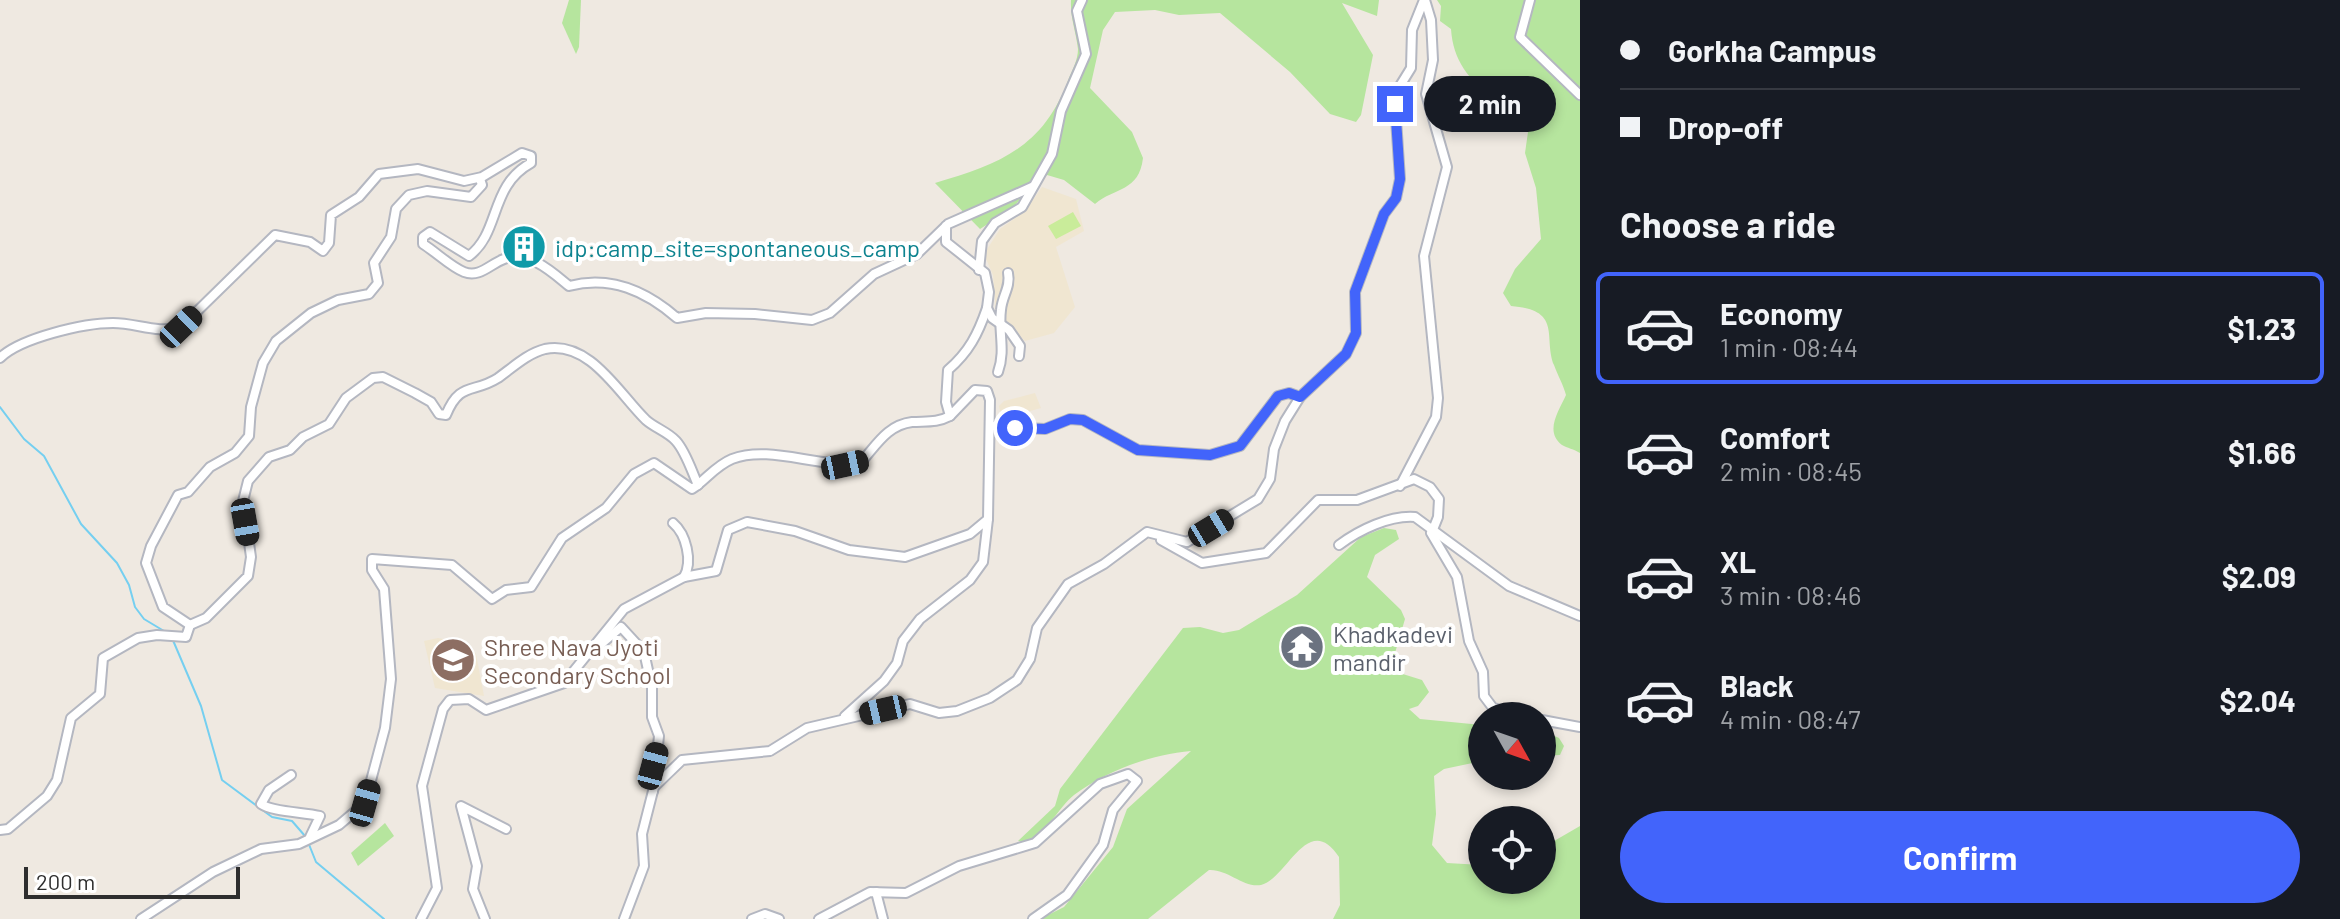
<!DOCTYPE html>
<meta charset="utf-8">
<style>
body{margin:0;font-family:Barlow,sans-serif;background:#242831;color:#f1f3f6;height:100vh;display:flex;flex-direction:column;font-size:30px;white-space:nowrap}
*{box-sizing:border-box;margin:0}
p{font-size:26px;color:#9ea1a6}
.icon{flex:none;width:44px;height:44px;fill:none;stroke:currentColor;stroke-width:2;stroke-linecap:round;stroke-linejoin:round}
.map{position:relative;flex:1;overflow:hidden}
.drawer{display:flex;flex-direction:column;background:#171b24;width:760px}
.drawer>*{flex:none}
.top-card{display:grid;align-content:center;height:176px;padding:0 40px;background:#171b24}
.needle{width:52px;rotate:130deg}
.controls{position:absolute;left:1468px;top:702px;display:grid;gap:16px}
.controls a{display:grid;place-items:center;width:88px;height:88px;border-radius:50%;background:#171b24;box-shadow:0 4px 12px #0003;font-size:40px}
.scale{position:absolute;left:24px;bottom:20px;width:216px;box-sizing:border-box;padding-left:8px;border:4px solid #2e2e2e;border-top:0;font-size:22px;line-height:28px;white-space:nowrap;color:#2e2e2e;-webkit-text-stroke:6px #fff;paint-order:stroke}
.end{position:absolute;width:36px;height:36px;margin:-18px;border:10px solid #4264fb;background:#fff;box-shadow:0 0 0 4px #fff}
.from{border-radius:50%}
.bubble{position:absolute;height:56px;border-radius:28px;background:#171b24;box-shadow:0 4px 12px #0003;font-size:26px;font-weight:700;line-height:56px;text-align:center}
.car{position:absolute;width:24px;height:48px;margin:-24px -12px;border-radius:10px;box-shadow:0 0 6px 2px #0007;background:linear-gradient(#222 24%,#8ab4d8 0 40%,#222 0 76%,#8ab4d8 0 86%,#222 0)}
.top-card b{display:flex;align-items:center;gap:28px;height:76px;font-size:30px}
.top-card b+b{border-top:2px solid #363941}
.top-card i{width:20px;height:20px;background:#f1f3f6}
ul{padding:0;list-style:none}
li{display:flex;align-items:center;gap:24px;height:112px;margin:0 16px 12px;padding:0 24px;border:4px solid transparent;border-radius:12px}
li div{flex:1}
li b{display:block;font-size:30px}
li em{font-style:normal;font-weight:700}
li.on{border-color:#4264fb}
li>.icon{width:72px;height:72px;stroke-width:1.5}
h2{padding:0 40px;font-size:36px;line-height:96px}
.primary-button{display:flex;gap:16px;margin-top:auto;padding:16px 40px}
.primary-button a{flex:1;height:92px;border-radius:48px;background:#4264fb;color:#fff;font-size:32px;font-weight:700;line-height:92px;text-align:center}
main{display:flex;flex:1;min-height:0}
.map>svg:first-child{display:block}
</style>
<main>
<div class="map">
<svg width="1580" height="919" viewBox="0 0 1580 919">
<rect width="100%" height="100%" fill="#efe9e1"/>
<g fill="#f0e6d1">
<polygon points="1042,187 1076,199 1084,231 1056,247 1075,307 1054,333 1025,341 996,313 993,275 984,254 1000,229 1025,211"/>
<polygon points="1035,393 1041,408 1002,419 999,406 1004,401"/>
<polygon points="438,638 464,643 476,654 484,696 435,688 424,641"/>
</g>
<g fill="#b6e59e">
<polygon points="569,0 581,0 579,47 576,54 562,23"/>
<path d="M1071 0H1379L1377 16 1342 3 1373 55 1361 115 1356 122 1330 114 1290 72 1220 13 1179 15 1155 10 1115 12 1103 30 1090 88 1132 132 1143 158C1139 192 1115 187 1095 204L1064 180 1047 175 1032 184 1013 208 980 229 935 183C1000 164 1044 147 1069 78 1073 69 1078 59 1078 49 1076 31 1070 18 1071 0Z"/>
<path d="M1437 0H1580V453C1574 449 1567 448 1562 445 1544 431 1559 411 1566 395 1563 384 1558 376 1554 365 1543 337 1563 310 1511 306L1503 293 1515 269 1541 239 1536 188 1525 153 1531 111 1517 100 1491 99C1469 78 1453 61 1451 29L1440 21 1441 6Z"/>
<path d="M1384 528 1396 530 1399 539 1375 555 1367 577 1401 610 1405 619 1390 670 1422 680 1429 692 1418 706 1409 709 1420 719 1482 725V761L1444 769 1434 776 1436 814 1432 845 1447 863 1482 865V880H1542V848L1580 826V919H1333L1340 905 1339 857C1308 810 1287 879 1261 885 1243 888 1228 869 1209 870L1148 919H1040L1064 907 1113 847 1127 809 1191 751C1152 754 1106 771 1074 795 1058 807 1041 845 1018 841L1055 806 1060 789 1183 628 1200 627 1223 633 1239 630 1297 595 1361 537Z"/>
<polygon points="1542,730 1559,738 1564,746 1560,755 1542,756"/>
<polygon points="385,823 394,836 358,866 351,853"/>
</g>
<polygon fill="#c9ec9a" points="1073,212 1081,226 1056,239 1048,226"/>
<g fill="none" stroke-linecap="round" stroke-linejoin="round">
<g stroke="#75cff0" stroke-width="2">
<polyline points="0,407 24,439 44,456 81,524 117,563 129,585 135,607 144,619 164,631"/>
<polyline points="172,638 201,706 222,780 272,817 292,821 305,836"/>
<polyline points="308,842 316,862 384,919"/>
</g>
<g stroke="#b4b7c1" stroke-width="12">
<g id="minor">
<polyline points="1530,0 1520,37 1580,95"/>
<path d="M480 179 482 185 471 197 427 191 409 195 396 209 391 237 374 263 378 283 369 294 338 300 311 313 276 341 263 363 251 407 249 436 235 453 210 467 188 492 178 495 151 546 146 563 163 607 190 625 206 618 248 576 251 557 243 501 248 481 269 457 290 450 303 437 329 424 346 398 373 378 383 377 415 393 431 402 439 414 446 415C460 381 473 394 498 378 512 368 528 353 545 349 590 340 619 394 646 420 655 428 668 432 676 441 686 452 692 472 698 485"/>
<polyline points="946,226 946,242 985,273 989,292 987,308 992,318 1009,330 1020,346 1019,356"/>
<polyline points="979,270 982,241 995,223 1022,207 1052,154 1061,111 1086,54 1077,11 1082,0"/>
<path d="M0 358C20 338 84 323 113 323 137 323 157 334 181 327L275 235 310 242 323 251 329 243 331 215 359 197 379 174 418 169 464 181 482 177 522 153 531 156V163C489 186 501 232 469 256L430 232 423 237V244C436 252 451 267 464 272 480 278 490 264 504 259 529 250 552 272 569 286 611 275 646 291 677 318L706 313 755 314 812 320 830 313 874 274 917 254 948 224 1032 187"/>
<path d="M998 372C1006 350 998 332 1001 310 1002 296 1011 287 1008 273"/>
<polyline points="1300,397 1346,354 1356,333 1355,292 1384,214 1396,198 1400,179 1395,104 1398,89 1411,68 1412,30 1424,0"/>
<polyline points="1400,486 1436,417 1438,398 1424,256 1447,167 1426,94 1433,60 1431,20 1425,0"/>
<path d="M673 523C686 534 693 561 684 577"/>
<polyline points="1431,533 1457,577 1469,641 1483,672 1484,696 1493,708 1527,716"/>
<polyline points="1161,540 1202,563 1266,553 1318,500 1357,500 1414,479 1430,487 1439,499 1438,517 1432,532"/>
<path d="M1339 545C1359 530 1390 515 1415 517L1509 586 1580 616"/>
<polyline points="593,651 621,627 644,652 652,688 652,717 659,736 653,791"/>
<polyline points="845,716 884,681 897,663 903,641 920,619 970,580 983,562 988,519"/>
<polyline points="1542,720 1580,727"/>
<path d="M291 775 269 790 261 804C272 812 304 812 320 816L310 837"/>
<polyline points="0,830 8,829 47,796 57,780 71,718 100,694 103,658 138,638 157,635 186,637 190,625"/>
<polyline points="876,892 883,919"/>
<path d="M141 919 213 872 261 849 299 844 339 825 365 803 385 728 391 679 384 589 372 570V559L452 565 492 599 506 590 531 587 562 538 606 508 634 474 654 463 692 489C706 480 715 466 732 459 771 444 822 470 861 462 876 446 887 425 912 422 926 421 937 423 950 416"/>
<path d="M421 919 437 888 422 786 443 709 450 700 469 699 486 710 564 683 624 609 684 577 716 571 728 530 747 522 795 531 849 550 905 557 970 534 988 519 990 400 987 391 975 390 950 416 946 402 948 370C969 352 978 334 987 308"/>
<polyline points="485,919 473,889 477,866 461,806 506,829"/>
<polyline points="624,919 644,866 642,834 654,787 682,760 770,751 807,728 910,704 939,713 957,711 990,698 1017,680 1030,659 1037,628 1068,584 1104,564 1147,532 1187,542 1258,499 1270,479 1274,449 1285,421 1300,397 1289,393 1278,396 1240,446 1210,455 1138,450 1083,420 1070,419 1045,429 991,426"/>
<polyline points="752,919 765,914 779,919"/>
<polyline points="819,919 870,892 906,893 959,866 1035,843 1100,784 1128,774 1137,781 1113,810 1103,845 1067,895 1033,919"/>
</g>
</g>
<use href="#minor" stroke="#fff" stroke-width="8"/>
</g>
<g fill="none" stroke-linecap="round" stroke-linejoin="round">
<polyline stroke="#4264fb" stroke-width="10" points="1015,428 1045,429 1070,419 1083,420 1138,450 1210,455 1240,446 1278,396 1289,393 1300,397 1346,354 1356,333 1355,292 1384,214 1396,198 1400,179 1395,104"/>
</g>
<defs>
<g id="building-disc" transform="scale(2.3)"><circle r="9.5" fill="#0f9aa8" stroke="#fff"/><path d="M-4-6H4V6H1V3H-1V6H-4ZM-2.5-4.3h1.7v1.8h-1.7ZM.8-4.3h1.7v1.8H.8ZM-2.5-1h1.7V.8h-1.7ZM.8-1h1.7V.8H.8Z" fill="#fff"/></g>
<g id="temple-disc" transform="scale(2.3)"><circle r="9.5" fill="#6b7280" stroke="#fff"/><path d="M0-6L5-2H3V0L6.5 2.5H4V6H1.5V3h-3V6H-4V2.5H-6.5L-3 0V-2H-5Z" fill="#fff"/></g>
<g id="school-disc" transform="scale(2.3)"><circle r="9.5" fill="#8d6e63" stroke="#fff"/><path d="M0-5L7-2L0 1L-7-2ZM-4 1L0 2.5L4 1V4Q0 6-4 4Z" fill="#fff"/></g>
</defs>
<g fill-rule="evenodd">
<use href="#building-disc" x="524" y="247"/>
<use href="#temple-disc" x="1302" y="647"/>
<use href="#school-disc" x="453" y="660"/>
</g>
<g text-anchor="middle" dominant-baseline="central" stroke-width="8" stroke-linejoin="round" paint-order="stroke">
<g font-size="24" fill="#0d838f" stroke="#fff" text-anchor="start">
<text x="555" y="247">idp:camp_site=spontaneous_camp</text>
</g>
<g font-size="24" fill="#5b616d" stroke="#fff" text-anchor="start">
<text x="1333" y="633">Khadkadevi<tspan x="1333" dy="28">mandir</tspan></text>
</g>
<g font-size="24" fill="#785e54" stroke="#fff" text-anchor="start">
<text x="484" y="646">Shree Nava Jyoti<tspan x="484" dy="28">Secondary School</tspan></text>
</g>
</g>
</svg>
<div class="controls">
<a><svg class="needle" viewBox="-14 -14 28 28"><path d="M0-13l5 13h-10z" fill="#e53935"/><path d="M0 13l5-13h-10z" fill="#9ea1a6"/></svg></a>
<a><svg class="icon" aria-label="locate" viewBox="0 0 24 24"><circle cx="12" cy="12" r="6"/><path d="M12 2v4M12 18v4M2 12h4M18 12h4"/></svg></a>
</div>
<div class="scale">200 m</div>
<i class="end from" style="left:1015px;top:428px"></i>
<i class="end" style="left:1395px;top:104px"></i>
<div class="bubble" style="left:1424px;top:76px;width:132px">2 min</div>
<i class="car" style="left:181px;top:327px;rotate:46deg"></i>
<i class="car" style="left:845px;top:465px;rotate:78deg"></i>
<i class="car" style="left:245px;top:522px;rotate:170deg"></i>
<i class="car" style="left:1211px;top:528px;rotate:59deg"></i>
<i class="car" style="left:883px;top:710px;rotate:257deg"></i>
<i class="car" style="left:653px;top:766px;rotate:15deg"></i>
<i class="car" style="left:365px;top:803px;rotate:16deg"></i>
</div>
<section class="drawer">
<div class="top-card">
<b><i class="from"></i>Gorkha Campus</b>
<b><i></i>Drop-off</b>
</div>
<h2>Choose a ride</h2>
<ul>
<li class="on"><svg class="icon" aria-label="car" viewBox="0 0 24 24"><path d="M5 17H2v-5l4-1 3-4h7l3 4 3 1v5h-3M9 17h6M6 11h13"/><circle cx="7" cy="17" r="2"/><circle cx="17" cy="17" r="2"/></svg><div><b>Economy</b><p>1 min · 08:44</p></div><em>$1.23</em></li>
<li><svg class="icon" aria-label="car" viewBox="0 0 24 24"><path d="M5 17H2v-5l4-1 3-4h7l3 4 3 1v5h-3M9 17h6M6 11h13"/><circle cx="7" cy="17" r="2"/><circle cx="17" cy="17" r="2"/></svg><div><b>Comfort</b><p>2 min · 08:45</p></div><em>$1.66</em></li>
<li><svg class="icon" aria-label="car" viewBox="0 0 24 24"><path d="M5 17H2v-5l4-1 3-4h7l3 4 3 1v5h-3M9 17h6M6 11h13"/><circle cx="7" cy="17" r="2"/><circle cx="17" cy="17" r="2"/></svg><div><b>XL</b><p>3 min · 08:46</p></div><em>$2.09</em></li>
<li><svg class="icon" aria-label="car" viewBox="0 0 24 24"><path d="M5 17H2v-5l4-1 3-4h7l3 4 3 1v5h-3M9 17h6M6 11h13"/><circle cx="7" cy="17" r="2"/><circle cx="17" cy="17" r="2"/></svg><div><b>Black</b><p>4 min · 08:47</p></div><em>$2.04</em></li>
</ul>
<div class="primary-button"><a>Confirm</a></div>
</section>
</main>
